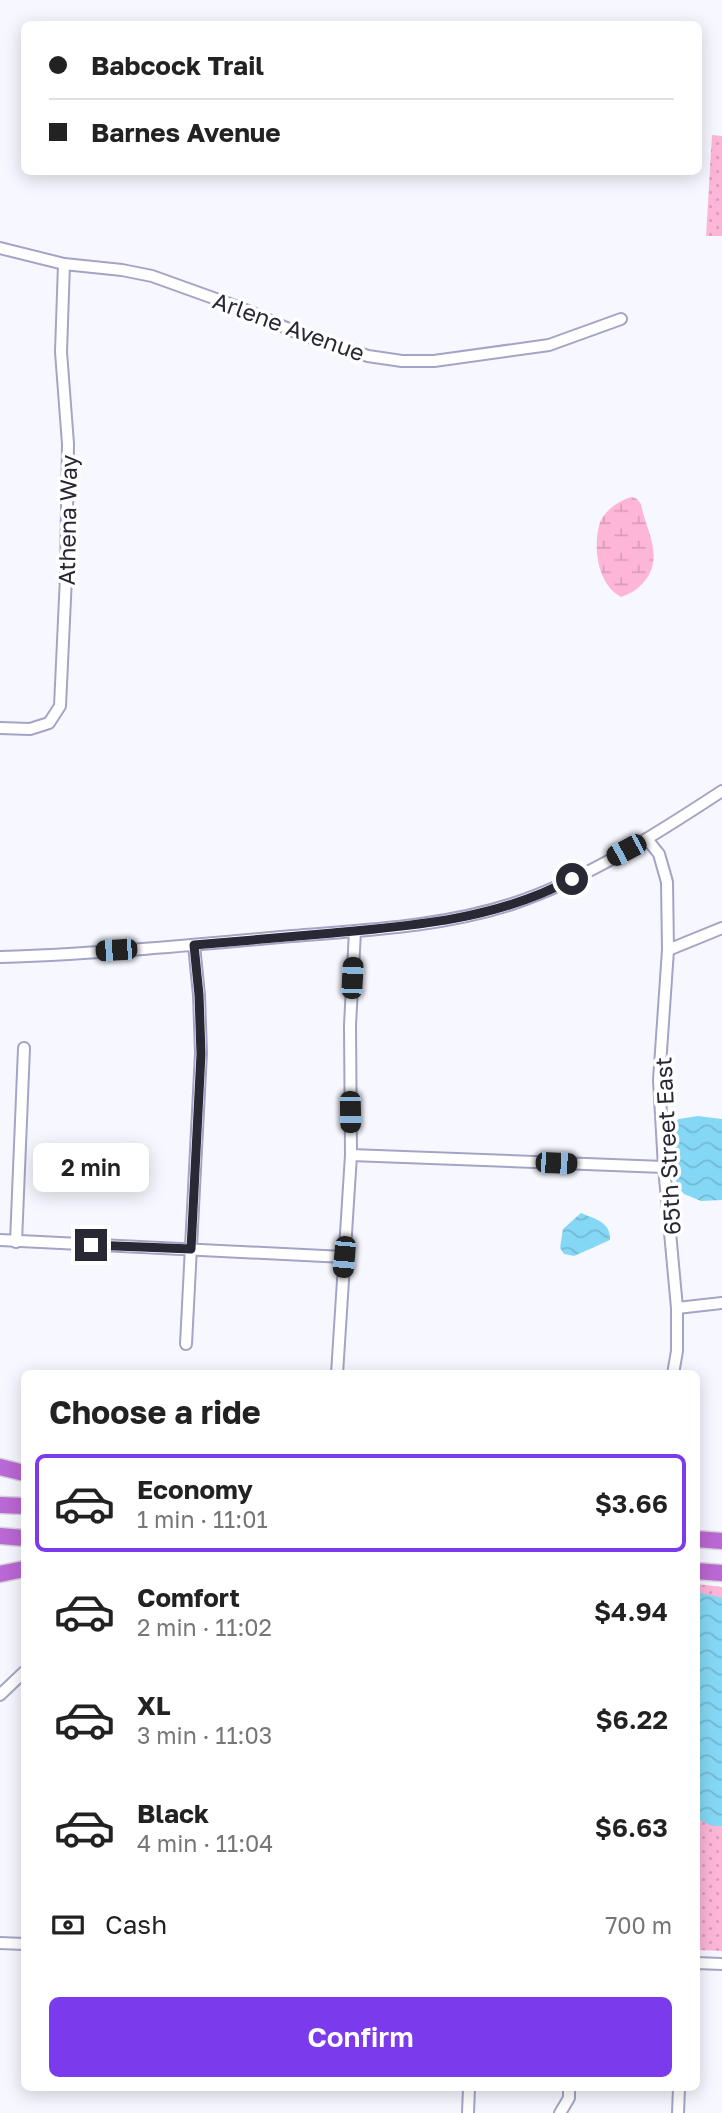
<!DOCTYPE html>
<meta charset="utf-8">
<style>
body{margin:0;font-family:"Golos Text",sans-serif;background:#f6f6f6;color:#222;height:100vh;display:flex;flex-direction:column;font-size:26px;white-space:nowrap}
*{box-sizing:border-box;margin:0}
p{font-size:23px;color:#767676}
.icon{flex:none;width:38px;height:38px;fill:none;stroke:currentColor;stroke-width:2;stroke-linecap:round;stroke-linejoin:round}
.map{position:relative;flex:1;overflow:hidden}
.sheet{position:absolute;left:21px;top:1370px;width:679px;height:721px;display:flex;flex-direction:column;background:#fff;border-radius:10px;box-shadow:0 4px 18px #0003}
.sheet>*{flex:none}
.guide{position:absolute;left:21px;top:21px;width:681px;height:154px;border-radius:10px;box-shadow:0 4px 18px #0003;display:grid;align-content:center;height:154px;padding:0 28px;background:#fff}
.end{position:absolute;width:32px;height:32px;margin:-16px;border:9px solid #292936;background:#fff;box-shadow:0 0 0 4px #fff}
.from{border-radius:50%}
.bubble{position:absolute;height:49px;border-radius:10px;background:#fff;box-shadow:0 4px 18px #0003;font-size:23px;font-weight:600;line-height:49px;text-align:center}
.car{position:absolute;width:21px;height:42px;margin:-21px -10px;border-radius:9px;box-shadow:0 0 5px 2px #0007;background:linear-gradient(#222 24%,#8ab4d8 0 40%,#222 0 76%,#8ab4d8 0 86%,#222 0)}
.guide b{display:flex;align-items:center;gap:24px;height:66px;font-size:26px}
.guide b+b{border-top:2px solid #e0e0e0}
.guide i{width:18px;height:18px;background:#222}
ul{padding:0;list-style:none}
li{display:flex;align-items:center;gap:21px;height:98px;margin:0 14px 10px;padding:0 14px;border:4px solid transparent;border-radius:10px}
li div{flex:1}
li b{display:block;font-size:26px}
li em{font-style:normal;font-weight:600}
li.current{border-color:#7c3aed}
li>.icon{width:63px;height:63px;stroke-width:1.5}
h2{padding:0 28px;font-size:32px;line-height:84px}
.pay{display:flex;align-items:center;gap:18px;height:77px;padding:0 28px;font-size:26px}
.pay p{margin-inline-start:auto}
.primary-button{display:flex;gap:14px;margin-top:auto;padding:14px 28px}
.primary-button a{flex:1;height:80px;border-radius:10px;background:#7c3aed;color:#fff;font-size:28px;font-weight:600;line-height:80px;text-align:center}
.map>svg:first-child{display:block}
</style>
<div class="map">
<svg width="722" height="2113" viewBox="0 0 722 2113">
<defs>
<pattern id="wetland-marsh" width="20" height="14" patternUnits="userSpaceOnUse" patternTransform="scale(1.75)"><rect width="20" height="14" fill="#feb6d8"/><path d="M1 5h8M5 5V1M11 12h8M15 12V8" fill="none" stroke="#da9cba"/></pattern>
<pattern id="park-dots" width="8" height="8" patternUnits="userSpaceOnUse" patternTransform="scale(1.75)"><rect width="8" height="8" fill="#feb6d8"/><path d="M2 2h.1M6 6h.1" fill="none" stroke="#da9cba" stroke-width="1.8" stroke-linecap="round"/></pattern>
<pattern id="water-waves" width="16" height="10" patternUnits="userSpaceOnUse" patternTransform="scale(1.75)"><rect width="16" height="10" fill="#85d8f5"/><path d="M0 5q4-4 8 0t8 0" fill="none" stroke="#73b9d3"/></pattern>
</defs>
<rect width="100%" height="100%" fill="#f7f8ff"/>
<path fill="url(#wetland-marsh)" d="M632 497 637 499 641 504C646 531 665 557 644 582 637 590 630 594 621 597 598 585 593 549 599 526 602 512 619 500 632 497Z"/>
<g fill="url(#park-dots)">
<polygon points="712,135 722,136 722,236 706,236"/>
<polygon points="697,1584 722,1587 722,1951 697,1950"/>
</g>
<g fill="url(#water-waves)">
<polygon points="698,1116 722,1119 722,1200 701,1201 684,1194 678,1187 667,1152 671,1125 679,1119"/>
<path d="M581 1213C595 1219 611 1222 610 1240L574 1256 564 1254 560 1248 563 1229Z"/>
<polygon points="697,1592 722,1598 722,1826 713,1826 697,1819"/>
</g>
<g fill="none" stroke-linecap="round" stroke-linejoin="round">
<g stroke="#a4a4c6" stroke-width="14">
<g id="minor">
<polyline points="0,248 64,264 122,270 152,276 241,308 300,334 368,356 402,361 434,361 549,345 621,319"/>
<polyline points="0,728 30,729 49,723 60,706 66,577 68,444 61,352 64,264"/>
<polyline points="647,839 659,854 667,882 668,950 659,1080 664,1167 677,1308 677,1351 673,1374"/>
<polyline points="668,950 722,928"/>
<path d="M0 957C97 954 195 945 292 936 365 930 441 927 512 904 585 880 658 833 722 791"/>
<polyline points="351,1155 664,1167"/>
<polyline points="0,1240 344,1257"/>
<polyline points="16,1242 24,1048"/>
<polyline points="677,1308 722,1303"/>
<polyline points="186,1344 201,1053 199,995 194,945"/>
<polyline points="337,1374 351,1155 350,1025 355,931"/>
<polyline points="0,1695 24,1672"/>
<polyline points="0,1943 24,1944"/>
<polyline points="696,1963 722,1964"/>
<polyline points="468,2113 469,2088"/>
<polyline points="560,2113 569,2098 569,2088"/>
<polyline points="678,2113 679,2088"/>
</g>
</g>
<g stroke="#d4d4d7" stroke-width="19">
<g id="highway">
<polyline points="0,1467 24,1473"/>
<polyline points="0,1505 24,1506"/>
<polyline points="0,1536 24,1538"/>
<polyline points="696,1539 722,1541"/>
<polyline points="696,1571 722,1573"/>
<polyline points="0,1574 24,1569"/>
</g>
</g>
<use href="#minor" stroke="#fff" stroke-width="10"/>
<use href="#highway" stroke="#ba68d5" stroke-width="16"/>
</g>
<g fill="none" stroke-linecap="round" stroke-linejoin="round">
<path stroke="#292936" stroke-width="9" d="M91 1245 191 1249 201 1054 199 995 194 945C240 941 286 937 333 933 414 926 498 919 572 879"/>
</g>
<g text-anchor="middle" dominant-baseline="central" stroke-width="7" stroke-linejoin="round" paint-order="stroke">
<g font-size="23" fill="#292936" stroke="#fff">
<text transform="translate(289 326) rotate(20)">Arlene Avenue</text>
<text transform="translate(67 520) rotate(-89)">Athena Way</text>
<text transform="translate(667 1146) rotate(-93)">65th Street East</text>
</g>
</g>
</svg>
<i class="end from" style="left:572px;top:879px"></i>
<i class="end" style="left:91px;top:1245px"></i>
<div class="bubble" style="left:33px;top:1143px;width:116px">2 min</div>
<i class="car" style="left:626px;top:850px;rotate:242deg"></i>
<i class="car" style="left:116px;top:950px;rotate:266deg"></i>
<i class="car" style="left:352px;top:978px;rotate:3deg"></i>
<i class="car" style="left:350px;top:1112px;rotate:179deg"></i>
<i class="car" style="left:556px;top:1163px;rotate:92deg"></i>
<i class="car" style="left:344px;top:1257px;rotate:185deg"></i>
<div class="guide">
<b><i class="from"></i>Babcock Trail</b>
<b><i></i>Barnes Avenue</b>
</div>
<section class="sheet">
<h2>Choose a ride</h2>
<ul>
<li class="current"><svg class="icon" aria-label="car" viewBox="0 0 24 24"><path d="M5 17H2v-5l4-1 3-4h7l3 4 3 1v5h-3M9 17h6M6 11h13"/><circle cx="7" cy="17" r="2"/><circle cx="17" cy="17" r="2"/></svg><div><b>Economy</b><p>1 min · 11:01</p></div><em>$3.66</em></li>
<li><svg class="icon" aria-label="car" viewBox="0 0 24 24"><path d="M5 17H2v-5l4-1 3-4h7l3 4 3 1v5h-3M9 17h6M6 11h13"/><circle cx="7" cy="17" r="2"/><circle cx="17" cy="17" r="2"/></svg><div><b>Comfort</b><p>2 min · 11:02</p></div><em>$4.94</em></li>
<li><svg class="icon" aria-label="car" viewBox="0 0 24 24"><path d="M5 17H2v-5l4-1 3-4h7l3 4 3 1v5h-3M9 17h6M6 11h13"/><circle cx="7" cy="17" r="2"/><circle cx="17" cy="17" r="2"/></svg><div><b>XL</b><p>3 min · 11:03</p></div><em>$6.22</em></li>
<li><svg class="icon" aria-label="car" viewBox="0 0 24 24"><path d="M5 17H2v-5l4-1 3-4h7l3 4 3 1v5h-3M9 17h6M6 11h13"/><circle cx="7" cy="17" r="2"/><circle cx="17" cy="17" r="2"/></svg><div><b>Black</b><p>4 min · 11:04</p></div><em>$6.63</em></li>
</ul>
<div class="pay"><svg class="icon" aria-label="cash" viewBox="0 0 24 24"><path d="M3 7h18v10H3z"/><circle cx="12" cy="12" r="2"/></svg>Cash<p>700 m</p></div>
<div class="primary-button"><a>Confirm</a></div>
</section>
</div>
